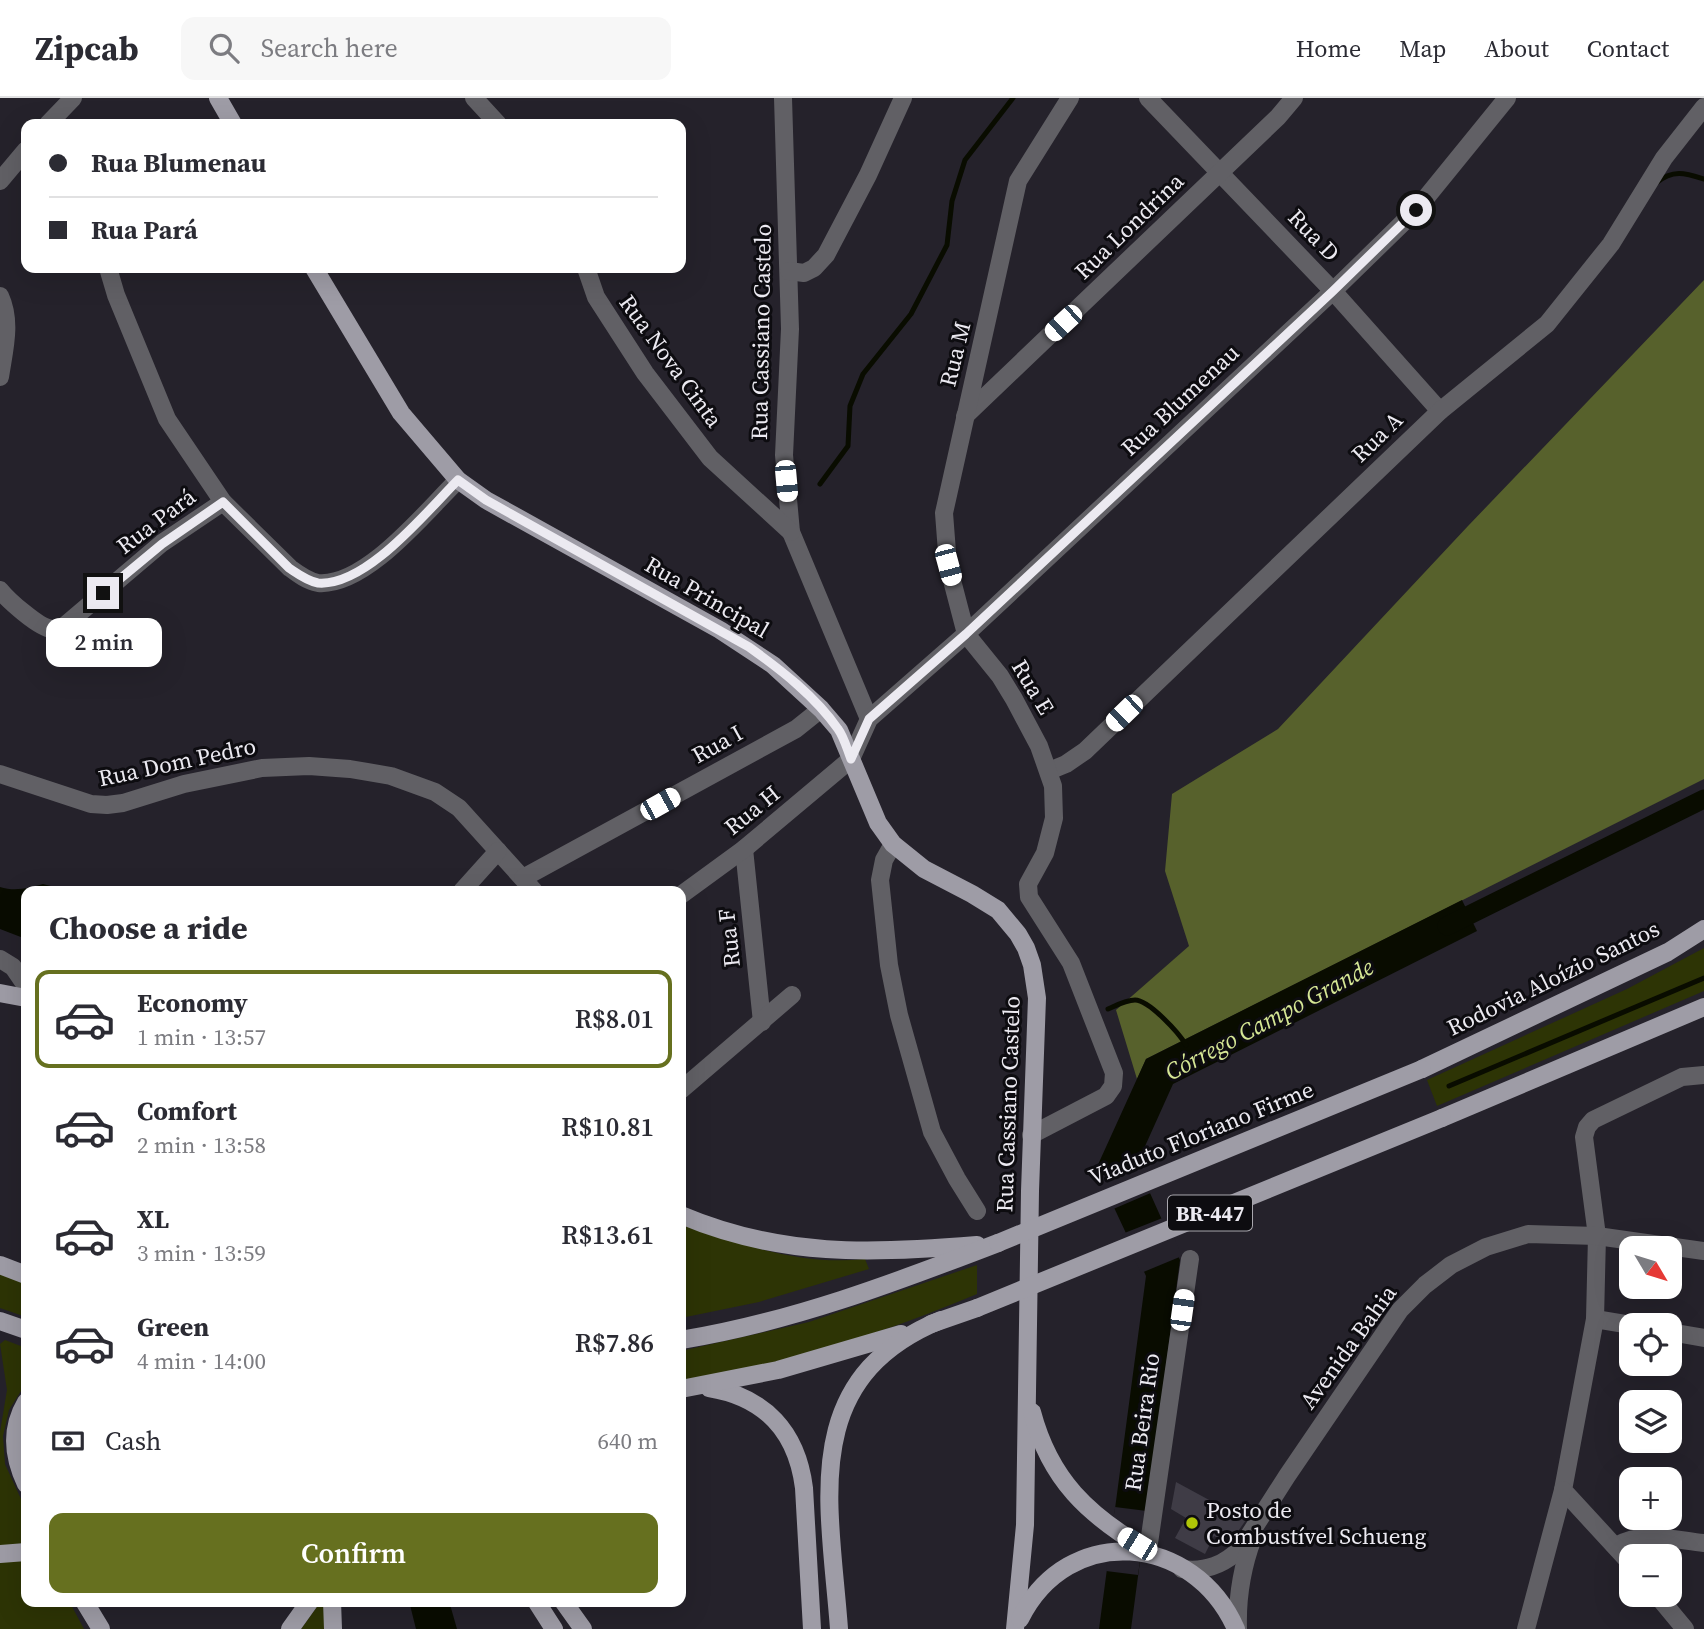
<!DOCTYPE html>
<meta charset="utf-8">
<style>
body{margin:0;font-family:"Source Serif 4",serif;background:#f7f7f7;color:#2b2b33;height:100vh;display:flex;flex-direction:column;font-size:26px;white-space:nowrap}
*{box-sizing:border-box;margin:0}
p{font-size:23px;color:#7c7c81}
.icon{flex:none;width:38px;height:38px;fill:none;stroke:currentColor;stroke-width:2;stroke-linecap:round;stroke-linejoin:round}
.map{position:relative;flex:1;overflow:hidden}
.panel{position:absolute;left:21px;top:788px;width:665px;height:721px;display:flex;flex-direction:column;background:#fff;border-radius:14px;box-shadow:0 7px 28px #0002}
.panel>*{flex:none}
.hud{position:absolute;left:21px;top:21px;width:665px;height:154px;border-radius:14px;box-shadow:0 7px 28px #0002;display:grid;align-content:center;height:154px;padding:0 28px;background:#fff}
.needle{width:46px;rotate:128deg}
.tools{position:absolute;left:1619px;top:1138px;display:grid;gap:14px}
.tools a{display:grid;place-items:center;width:63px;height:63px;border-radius:14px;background:#fff;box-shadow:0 7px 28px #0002;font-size:35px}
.end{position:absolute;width:32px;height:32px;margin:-16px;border:9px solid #eceaf1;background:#111;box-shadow:0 0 0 4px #111}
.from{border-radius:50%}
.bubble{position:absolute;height:49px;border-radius:14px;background:#fff;box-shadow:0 7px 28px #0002;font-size:23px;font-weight:600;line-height:49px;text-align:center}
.car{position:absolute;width:21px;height:42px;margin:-21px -10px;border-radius:9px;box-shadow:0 0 5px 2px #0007;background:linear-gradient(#fff 24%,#345 0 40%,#fff 0 76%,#345 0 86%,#fff 0)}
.hud b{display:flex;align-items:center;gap:24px;height:66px;font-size:26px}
.hud b+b{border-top:2px solid #e1e1e2}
.hud i{width:18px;height:18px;background:#2b2b33}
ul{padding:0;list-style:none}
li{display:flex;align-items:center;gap:21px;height:98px;margin:0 14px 10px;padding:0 14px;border:4px solid transparent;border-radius:14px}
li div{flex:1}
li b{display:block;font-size:26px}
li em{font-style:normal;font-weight:600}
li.on{border-color:#66701f}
li>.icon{width:63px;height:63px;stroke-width:1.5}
h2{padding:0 28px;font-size:32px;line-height:84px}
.pay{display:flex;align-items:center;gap:18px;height:77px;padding:0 28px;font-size:26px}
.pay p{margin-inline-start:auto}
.primary-button{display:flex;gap:14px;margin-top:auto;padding:14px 28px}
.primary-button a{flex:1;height:80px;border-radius:14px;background:#66701f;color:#fff;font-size:28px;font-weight:600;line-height:80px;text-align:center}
header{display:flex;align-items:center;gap:42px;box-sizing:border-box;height:98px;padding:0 35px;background:#fff;border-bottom:2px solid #e1e1e2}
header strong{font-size:33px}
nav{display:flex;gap:38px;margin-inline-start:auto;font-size:24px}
.search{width:490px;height:63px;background:#f7f7f7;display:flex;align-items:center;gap:18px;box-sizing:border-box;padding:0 24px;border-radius:14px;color:#7c7c81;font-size:26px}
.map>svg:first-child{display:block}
</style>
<header>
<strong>Zipcab</strong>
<div class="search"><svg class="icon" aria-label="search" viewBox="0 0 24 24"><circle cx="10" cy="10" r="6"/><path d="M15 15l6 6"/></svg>Search here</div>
<nav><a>Home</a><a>Map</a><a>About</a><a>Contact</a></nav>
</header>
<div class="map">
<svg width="1704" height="1531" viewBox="0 0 1704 1531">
<rect width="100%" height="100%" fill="#25222b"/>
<g fill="#2d3405">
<polygon points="1704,850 1704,893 1437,1008 1427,982 1627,891"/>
<path d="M681 1126C740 1146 801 1168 865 1161L869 1171 759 1204 681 1220Z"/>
<path d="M977 1167V1196C912 1223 845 1247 777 1264 745 1271 713 1277 681 1283V1253L809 1224Z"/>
<polygon points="0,1176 26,1185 26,1219 0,1210"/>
<polygon points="5,1242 26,1250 26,1285 9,1312 3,1338 5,1366 26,1412 26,1445 0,1448 0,1334 7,1292 0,1246"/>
<polygon points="10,1462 26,1463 26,1503 69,1503 84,1531 0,1531 0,1465"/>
<polygon points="319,1506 325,1507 325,1531 301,1531"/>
</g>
<polygon fill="#57612c" points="1704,182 1704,681 1146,961 1137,981 1116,912 1189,848 1165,773 1172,696 1278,631 1468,428"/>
<g fill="#090c00">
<path d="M43 786 70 793H26V841L0 831V789C15 794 29 790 43 786Z"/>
<polygon points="1462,802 1477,833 1173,986 1137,1066 1180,1162 1131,1531 1099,1531 1146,1178 1096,1071 1146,961"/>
<polygon points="409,1503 449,1503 457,1531 416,1531"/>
</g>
<g fill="#25222b">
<polygon points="1143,1060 1141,1066 1153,1094 1111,1112 1096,1080"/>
<polygon points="1165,1119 1182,1158 1141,1175 1122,1136"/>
<polygon points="1115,1409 1147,1413 1138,1477 1106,1473"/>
</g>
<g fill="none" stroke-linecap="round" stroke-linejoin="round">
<g stroke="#090c00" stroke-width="5">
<path d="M1656 85C1673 71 1685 75 1704 81"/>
<polyline points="820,386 848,348 850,308 863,276 911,216 947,147 952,103 965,62 1013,0"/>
<path d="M1108 911C1117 907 1126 902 1135 902 1149 902 1179 935 1186 947"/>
<polyline points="1449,988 1704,880"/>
</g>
<polyline stroke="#090c00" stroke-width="19" points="1447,828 1704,701"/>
</g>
<polygon fill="#3f3c46" points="1176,1384 1246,1422 1229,1446 1214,1438 1205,1456 1175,1440 1186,1420 1171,1411"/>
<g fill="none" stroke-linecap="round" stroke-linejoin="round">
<g stroke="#616065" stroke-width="18">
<polyline points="474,0 498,26"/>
<polyline points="783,0 790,231 784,357 791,434 869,621"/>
<polyline points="1148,0 1333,193 1440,313"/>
<polyline points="48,26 73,0"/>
<polyline points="0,83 26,52"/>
<path d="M108 170 116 197 167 321 223 404 290 470C298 476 307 483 318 485 366 489 426 413 458 382"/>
<polyline points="586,170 596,199 645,275 710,360 791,434"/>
<polyline points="789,173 804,175 814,170 826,157 868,77 903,0"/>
<path d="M0 198C12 224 4 252 0 279"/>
<polyline points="965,318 1278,19 1294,0"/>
<path d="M0 492C8 502 39 530 52 531 54 531 61 529 63 529L162 445 223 404"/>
<polyline points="1049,673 1066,666 1085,653 1440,313 1547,226 1611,146 1664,60 1704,9"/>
<polyline points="0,676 91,706 107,707 123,705 184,686 262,670 309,668 350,671 391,678 435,694 459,710 534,793"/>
<polyline points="893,746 884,762 880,782 889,867 899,917 932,1034 957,1081 977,1113"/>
<polyline points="744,751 762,924"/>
<polyline points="523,780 796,631 821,611"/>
<polyline points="462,793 498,753"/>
<polyline points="681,797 744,751 851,661 869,621 966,536 1333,193 1416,112 1507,0"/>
<polyline points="0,861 13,869 26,888"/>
<polyline points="681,992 792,897"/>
<polyline points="1031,1037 1106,998 1113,988 1114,975 1071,865 1029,799 1028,786 1045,755 1054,720 1053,688 1039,648 1014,601 1000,578 966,536 948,467 944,415 1018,83 1070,0"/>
<polyline points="1595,1221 1631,1227"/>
<polyline points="1670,1234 1704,1240"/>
<path d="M1616 1448C1642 1432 1675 1442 1704 1445"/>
<polyline points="1148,1452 1190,1161"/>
<polyline points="1631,1466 1563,1392 1595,1221 1597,1138 1584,1039 1587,1029 1593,1022 1682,979 1704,977"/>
<path d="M1182 1471C1206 1474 1224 1467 1241 1450L1287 1378 1400 1212 1425 1187 1451 1167 1486 1149 1528 1136 1597 1138 1704 1153"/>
<polyline points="1656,1496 1685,1531"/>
<path d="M1238 1531C1237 1499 1242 1469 1253 1440"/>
<polyline points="1526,1531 1563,1392"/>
</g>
<g stroke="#9e9ca6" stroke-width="18">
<polyline points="218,0 233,26"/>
<polyline points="314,170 401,315 458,382 486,402 720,532 773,567 821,611 839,632 878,725 893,746 924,771 972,796 998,812 1018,836 1026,850 1032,867 1037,900 1030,1093 1025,1427 1015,1531"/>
<polyline points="0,895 26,900"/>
<polyline points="1422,971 1668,854 1704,831"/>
<polyline points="1442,1020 1704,909"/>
<path d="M681 1117C780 1159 871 1156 977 1147"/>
<polyline points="0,1167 26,1177"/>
<polyline points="0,1223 26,1232"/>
<polyline points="931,1226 977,1210"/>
<path d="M681 1242C791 1224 894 1185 998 1145"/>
<path d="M709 1290C765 1299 797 1334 804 1390L812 1531"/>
<polyline points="681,1291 778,1272 901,1236"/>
<path d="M26 1304C10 1331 13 1359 26 1386"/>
<path d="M1032 1314C1050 1382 1088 1417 1147 1452"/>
<polyline points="0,1456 26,1454"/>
<polyline points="84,1503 101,1531"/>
<polyline points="332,1503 333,1531"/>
<polyline points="536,1503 554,1531"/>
<polyline points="563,1503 583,1531"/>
<path d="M1020 1521C1068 1424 1194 1435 1236 1531"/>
<polyline points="290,1531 310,1503"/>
<path d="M839 1531C830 1406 797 1281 941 1222"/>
</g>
<g stroke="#9e9ca6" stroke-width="18">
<polyline points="998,1145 1422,971"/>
<polyline points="977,1210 1442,1020"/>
</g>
</g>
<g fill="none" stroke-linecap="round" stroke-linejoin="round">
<path stroke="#eceaf1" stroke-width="9" d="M103 495 162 446 223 404 289 470C298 476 307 483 318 485 366 489 426 414 458 382L486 402 749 549C781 572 815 598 838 631 844 639 847 651 851 661L869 621 966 536 1333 193 1416 112"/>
</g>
<circle fill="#afc507" stroke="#0d0c10" stroke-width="2.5" cx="1192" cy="1425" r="7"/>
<g text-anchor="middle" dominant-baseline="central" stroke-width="6" stroke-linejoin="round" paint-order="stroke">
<rect fill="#0d0c10" stroke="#a9a7ae" stroke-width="2" x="1168" y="1097.5" width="84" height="35" rx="5"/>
<g font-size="21" font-weight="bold" fill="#eceaf1">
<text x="1210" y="1115">BR-447</text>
</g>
<g font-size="23" fill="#eceaf1" stroke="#0d0c10">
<text transform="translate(1129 128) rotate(-44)">Rua Londrina</text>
<text transform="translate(1314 137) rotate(46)">Rua D</text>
<text transform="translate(761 234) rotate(-89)">Rua Cassiano Castelo</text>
<text transform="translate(955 256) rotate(-76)">Rua M</text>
<text transform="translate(671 263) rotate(54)">Rua Nova Cinta</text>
<text transform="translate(1180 302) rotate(-43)">Rua Blumenau</text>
<text transform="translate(1377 339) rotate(-44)">Rua A</text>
<text transform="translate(156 423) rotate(-37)">Rua Pará</text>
<text transform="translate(707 499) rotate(30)">Rua Principal</text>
<text transform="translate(1033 589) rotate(59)">Rua E</text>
<text transform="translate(717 646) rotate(-29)">Rua I</text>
<text transform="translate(177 664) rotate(-12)">Rua Dom Pedro</text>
<text transform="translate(752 712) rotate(-39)">Rua H</text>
<text transform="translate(729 840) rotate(-96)">Rua F</text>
<text transform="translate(1553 880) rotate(-26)">Rodovia Aloízio Santos</text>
<text transform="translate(1008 1006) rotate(-88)">Rua Cassiano Castelo</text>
<text transform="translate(1201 1035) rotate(-22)">Viaduto Floriano Firme</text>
<text transform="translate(1348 1249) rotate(-54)">Avenida Bahia</text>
<text transform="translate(1142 1324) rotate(-82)">Rua Beira Rio</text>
</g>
<g font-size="23" fill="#eceaf1" stroke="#0d0c10" text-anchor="start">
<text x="1206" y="1412">Posto de<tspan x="1206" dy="26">Combustível Schueng</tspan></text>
</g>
<g font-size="24" font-style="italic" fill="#d6e795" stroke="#0d0c10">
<text transform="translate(1269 921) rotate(-28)">Córrego Campo Grande</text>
</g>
</g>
</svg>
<div class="tools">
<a><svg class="needle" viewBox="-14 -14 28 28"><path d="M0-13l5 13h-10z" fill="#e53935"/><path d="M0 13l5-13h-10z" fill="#7c7c81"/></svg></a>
<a><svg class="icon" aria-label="locate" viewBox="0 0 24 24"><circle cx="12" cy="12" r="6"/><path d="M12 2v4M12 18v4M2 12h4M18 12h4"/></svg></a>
<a><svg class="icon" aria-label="layers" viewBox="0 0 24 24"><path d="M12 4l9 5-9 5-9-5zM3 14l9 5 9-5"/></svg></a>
<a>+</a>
<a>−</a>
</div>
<i class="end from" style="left:1416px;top:112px"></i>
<i class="end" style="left:103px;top:495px"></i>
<div class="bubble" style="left:46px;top:520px;width:116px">2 min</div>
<i class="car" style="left:1063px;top:225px;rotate:227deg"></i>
<i class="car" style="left:786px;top:383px;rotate:175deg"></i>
<i class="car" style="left:948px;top:467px;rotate:165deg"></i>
<i class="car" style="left:1124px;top:615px;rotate:226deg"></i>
<i class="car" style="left:660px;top:706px;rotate:61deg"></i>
<i class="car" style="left:1182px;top:1212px;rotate:8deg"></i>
<i class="car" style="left:1137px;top:1446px;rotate:301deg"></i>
<div class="hud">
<b><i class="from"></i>Rua Blumenau</b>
<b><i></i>Rua Pará</b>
</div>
<section class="panel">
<h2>Choose a ride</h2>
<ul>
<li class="on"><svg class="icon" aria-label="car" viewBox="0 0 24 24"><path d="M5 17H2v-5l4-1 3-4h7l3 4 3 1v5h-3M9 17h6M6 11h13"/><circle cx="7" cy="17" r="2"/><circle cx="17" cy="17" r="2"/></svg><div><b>Economy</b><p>1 min · 13:57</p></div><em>R$8.01</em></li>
<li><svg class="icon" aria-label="car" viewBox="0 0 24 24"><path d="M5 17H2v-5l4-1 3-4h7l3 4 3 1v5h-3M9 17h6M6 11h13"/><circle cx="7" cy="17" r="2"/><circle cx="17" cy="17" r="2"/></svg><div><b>Comfort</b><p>2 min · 13:58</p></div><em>R$10.81</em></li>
<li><svg class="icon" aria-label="car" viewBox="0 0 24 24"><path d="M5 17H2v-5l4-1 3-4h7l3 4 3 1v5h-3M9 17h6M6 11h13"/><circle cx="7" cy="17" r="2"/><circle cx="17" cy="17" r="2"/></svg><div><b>XL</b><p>3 min · 13:59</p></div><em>R$13.61</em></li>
<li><svg class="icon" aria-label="car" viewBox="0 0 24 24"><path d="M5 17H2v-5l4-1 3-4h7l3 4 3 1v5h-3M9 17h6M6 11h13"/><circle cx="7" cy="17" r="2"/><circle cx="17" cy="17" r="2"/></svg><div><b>Green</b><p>4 min · 14:00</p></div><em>R$7.86</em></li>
</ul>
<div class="pay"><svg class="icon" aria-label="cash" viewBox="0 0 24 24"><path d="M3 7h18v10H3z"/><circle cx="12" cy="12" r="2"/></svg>Cash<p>640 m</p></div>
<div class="primary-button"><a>Confirm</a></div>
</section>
</div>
